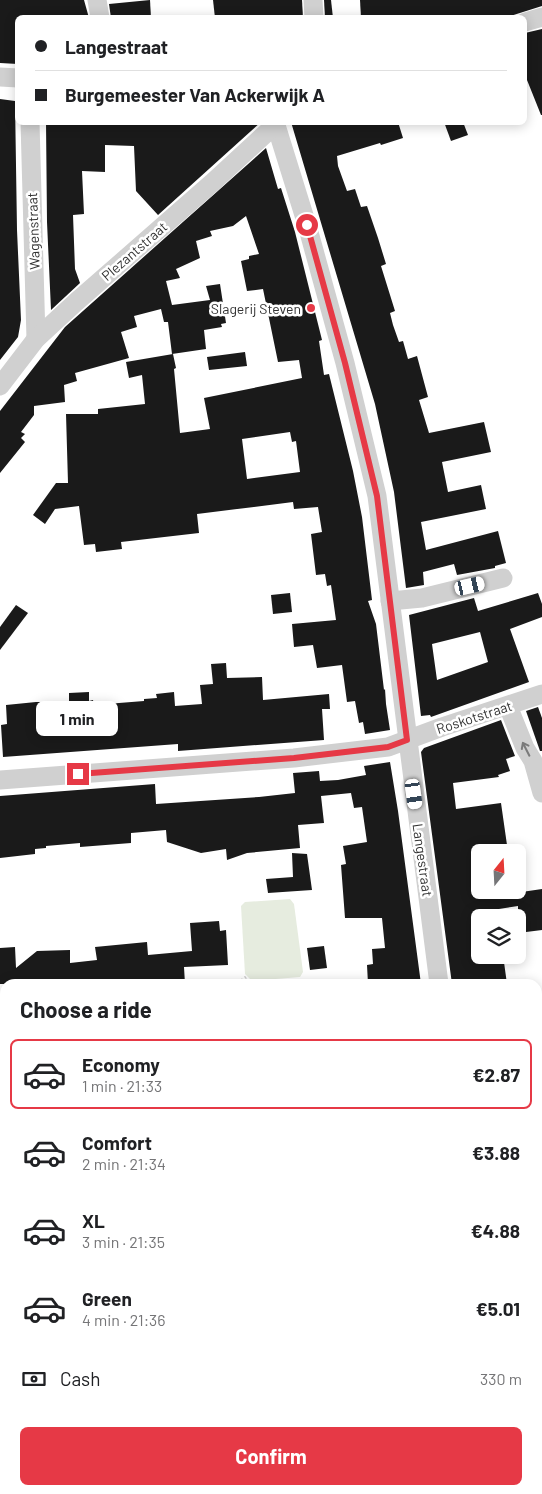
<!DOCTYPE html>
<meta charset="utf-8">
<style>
body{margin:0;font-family:Barlow,sans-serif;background:#f6f6f6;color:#202124;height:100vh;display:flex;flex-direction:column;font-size:19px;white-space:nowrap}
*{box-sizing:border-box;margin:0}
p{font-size:16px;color:#757577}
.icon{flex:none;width:28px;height:28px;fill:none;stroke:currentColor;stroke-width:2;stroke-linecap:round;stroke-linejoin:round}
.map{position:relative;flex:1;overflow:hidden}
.panel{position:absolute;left:0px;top:979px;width:542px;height:516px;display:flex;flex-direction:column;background:#fff;border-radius:15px 15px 0 0;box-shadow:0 2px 12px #0003}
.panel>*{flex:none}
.banner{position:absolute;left:15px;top:15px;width:512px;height:110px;border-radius:8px;box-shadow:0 2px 12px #0003;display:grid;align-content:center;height:110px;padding:0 20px;background:#fff}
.needle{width:32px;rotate:18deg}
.fabs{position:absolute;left:471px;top:844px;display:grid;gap:10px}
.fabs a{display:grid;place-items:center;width:55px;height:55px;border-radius:8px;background:#fff;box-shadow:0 2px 12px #0003;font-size:25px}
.end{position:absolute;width:22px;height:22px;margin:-11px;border:6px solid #e63946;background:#fff;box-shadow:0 0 0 2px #fff}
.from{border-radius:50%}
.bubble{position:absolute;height:35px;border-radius:8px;background:#fff;box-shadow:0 2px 12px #0003;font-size:16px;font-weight:700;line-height:35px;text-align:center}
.car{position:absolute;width:15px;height:30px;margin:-15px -8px;border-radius:6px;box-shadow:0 0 4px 1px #0007;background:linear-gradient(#fff 24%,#345 0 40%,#fff 0 76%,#345 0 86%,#fff 0)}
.banner b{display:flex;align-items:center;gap:18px;height:48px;font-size:19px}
.banner b+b{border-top:1px solid #e0e0e0}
.banner i{width:12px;height:12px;background:#202124}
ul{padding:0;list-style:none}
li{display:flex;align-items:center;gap:15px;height:70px;margin:0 10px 8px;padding:0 10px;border:2px solid transparent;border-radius:8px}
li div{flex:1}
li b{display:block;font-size:19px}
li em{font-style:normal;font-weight:700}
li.active{border-color:#e63946}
li>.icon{width:45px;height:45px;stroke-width:1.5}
h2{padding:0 20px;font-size:22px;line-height:60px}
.pay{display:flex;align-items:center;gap:12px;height:55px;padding:0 20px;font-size:19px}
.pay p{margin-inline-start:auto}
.button{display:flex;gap:10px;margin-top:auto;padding:10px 20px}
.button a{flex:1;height:58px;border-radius:8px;background:#e63946;color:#fff;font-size:20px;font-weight:700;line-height:58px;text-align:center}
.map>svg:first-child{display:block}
</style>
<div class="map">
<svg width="542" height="1494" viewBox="0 0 542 1494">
<rect width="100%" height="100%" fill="#fff"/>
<polygon fill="#e6ecdf" points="290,899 294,904 303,972 300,977 252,981 245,974 241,906 245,902"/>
<g fill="#1a1a1a" fill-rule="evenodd">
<polygon points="0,0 84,0 89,18 18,18 18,64 0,63"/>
<polygon points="150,0 151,18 111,18 109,4"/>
<polygon points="213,0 302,0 303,18 215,18"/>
<polygon points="324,0 331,0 333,18 325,18"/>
<polygon points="360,0 542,0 542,6 504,18 361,18"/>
<polygon points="542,29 542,115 541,115 525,75 525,33"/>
<polygon points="0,99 15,101 17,230 21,320 18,337 0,360"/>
<polygon points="46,122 261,122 158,215 136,191 134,146 105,145 105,172 82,171 84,214 73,215 75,269 80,283 51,310 47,222"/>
<polygon points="291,122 398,122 403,138 381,145 380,143 337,156 338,166 347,191 355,189 361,207 367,206 378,238 386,264 381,266 395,311 390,313 393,325 399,342 403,341 408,359 417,356 428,397 419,400 429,433 484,422 491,452 442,462 448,492 481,485 486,509 421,522 426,550 498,531 506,563 495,566 495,568 457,575 454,564 423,572 424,585 406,588 394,492 375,404"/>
<polygon points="444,122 463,122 468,135 451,141"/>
<path d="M266 148 278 189 281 188 295 232 322 340 319 341 324 375 329 374 353 471 362 517 372 600 368 601 376 624 384 690 385 689 386 704 390 730 365 734 363 722 359 723 355 701 347 702 342 665 317 668 313 645 294 647 292 624 336 620 331 585 327 586 325 574 316 575 311 534 322 532 318 507 294 509 293 502 197 514 199 533 121 542 122 549 96 552 95 544 84 545 79 506 55 509 45 524 33 515 56 483H68L66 414H98V409L145 404 142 375 129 378 126 362 173 354 176 368 174 369 180 433 210 429 204 398 302 378 299 360 278 362 263 289 247 291 241 261 249 259V256L259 254 246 216 233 226 210 231 212 236 196 241 200 258 176 269 180 278 166 281 172 305 210 300 206 286 220 284 226 323 221 324 222 327 204 330 206 349 172 354 168 322H164L161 309 134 316 137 327 121 332 129 358 75 373 77 381 64 385 65 402 34 406V415L21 432 25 434 21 438 25 442 0 473V411L65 327ZM290 432 292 442 296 441 300 472 247 479 242 439Z"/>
<polygon points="245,352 247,366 209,370 207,357"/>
<polygon points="290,593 292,612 273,614 271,595"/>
<path d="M538 593 542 604V617L510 629 529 682 431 717 430 715 421 716 409 615 474 598 478 611ZM480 632 488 662 437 680 432 644Z"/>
<polygon points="16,605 28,613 0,650 0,627"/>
<polygon points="226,663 227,678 262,677 263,700 329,694 330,709 322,709 324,740 178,751 178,744 3,757 1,725 7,724 6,705 36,702 43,702 43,705 69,703 69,693 89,692 89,701 93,700 94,705 144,701 144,699 157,698 156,694 174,692 175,706 202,704 200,685 213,684 211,664"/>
<polygon points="538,707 542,718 542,751 540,751 526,711"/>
<polygon points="501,720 515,756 506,759 510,771 498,775 499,777 453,783 456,809 501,803 508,852 480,852 480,890 486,890 487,897 542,889 542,930 518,933 518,906 480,912 480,955 503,955 507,984 452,984 421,752 424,748"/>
<polygon points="390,762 398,811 421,984 368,984 367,965 373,964 372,949 385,948 382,918 345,918 341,865 346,864 343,846 367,842 362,807 354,808 351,793 321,796 324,823 298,825 300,848 247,853 227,860 226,849 201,853 167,842 166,830 131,833 131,843 80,847 80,843 46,846 46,848 35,849 35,854 0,858 0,796 155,784 156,804 259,797 295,793 293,773 319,771 320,781 338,780 366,775 364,766"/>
<polygon points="292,853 307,854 312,890 268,893 266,879 293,877"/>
<polygon points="219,921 220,931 226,930 228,965 184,967 185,984 0,984 0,948 15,947 16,968 37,951 70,950 70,963 97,960 95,947 147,942 148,955 192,951 190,923"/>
<polygon points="324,946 327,968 310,970 307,948"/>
</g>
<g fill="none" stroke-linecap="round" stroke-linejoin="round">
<g stroke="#cdcdcd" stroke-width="3" stroke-dasharray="2.5 2.5" stroke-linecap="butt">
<polyline points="237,984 246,977"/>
<polyline points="132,1490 133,1494"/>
</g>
<g stroke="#d0d0d0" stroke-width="19">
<polyline points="97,0 100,18"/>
<polyline points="313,0 314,18"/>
<polyline points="525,22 542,17"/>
<polyline points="0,77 18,78"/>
<polyline points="30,122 36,339"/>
<polyline points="275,122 307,225 345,363 377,496 439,984"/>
<polyline points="0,386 36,339 76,302 212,183 276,124"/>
<polyline points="390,601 422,598 503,578"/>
<polyline points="508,706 525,748 533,761 542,793"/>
<polyline points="0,780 294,758 388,747 442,727 542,694"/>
<polyline points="0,1029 5,1029"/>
<polyline points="0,1330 5,1330"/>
<polyline points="475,1490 475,1494"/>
</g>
</g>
<defs><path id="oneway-shaft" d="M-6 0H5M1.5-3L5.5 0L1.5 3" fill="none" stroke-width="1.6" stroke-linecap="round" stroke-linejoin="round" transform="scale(1.25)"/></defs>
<use stroke="#7a7a7a" href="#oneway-shaft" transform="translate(526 749) rotate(-117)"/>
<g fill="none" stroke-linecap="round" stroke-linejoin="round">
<polyline stroke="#e63946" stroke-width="6" points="78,774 294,758 388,747 407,740 377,496 345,363 307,225"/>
</g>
<circle fill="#e63946" stroke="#fff" stroke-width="2" cx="311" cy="308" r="5"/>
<g text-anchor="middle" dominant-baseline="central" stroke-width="5" stroke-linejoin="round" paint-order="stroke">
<g font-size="14" fill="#333" stroke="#fff">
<text transform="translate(33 231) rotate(-92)">Wagenstraat</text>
<text transform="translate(134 251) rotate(-41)">Plezantstraat</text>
<text transform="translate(474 717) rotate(-18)">Roskotstraat</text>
<text transform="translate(423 860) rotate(82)">Langestraat</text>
</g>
<g font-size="14" fill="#333" stroke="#fff" text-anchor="end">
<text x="301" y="308">Slagerij Steven</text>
</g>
</g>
</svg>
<div class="fabs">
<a><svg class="needle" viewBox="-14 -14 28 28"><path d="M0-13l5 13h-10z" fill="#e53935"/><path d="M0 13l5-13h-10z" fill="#757577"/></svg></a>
<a><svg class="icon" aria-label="layers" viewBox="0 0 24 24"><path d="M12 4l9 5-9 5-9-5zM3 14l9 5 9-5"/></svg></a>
</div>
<i class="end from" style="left:307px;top:225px"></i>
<i class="end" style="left:78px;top:774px"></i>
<div class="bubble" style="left:36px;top:701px;width:82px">1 min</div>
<i class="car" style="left:470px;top:586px;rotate:77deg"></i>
<i class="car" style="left:414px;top:794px;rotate:172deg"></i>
<div class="banner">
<b><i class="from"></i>Langestraat</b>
<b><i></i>Burgemeester Van Ackerwijk A</b>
</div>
<section class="panel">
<h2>Choose a ride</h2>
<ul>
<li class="active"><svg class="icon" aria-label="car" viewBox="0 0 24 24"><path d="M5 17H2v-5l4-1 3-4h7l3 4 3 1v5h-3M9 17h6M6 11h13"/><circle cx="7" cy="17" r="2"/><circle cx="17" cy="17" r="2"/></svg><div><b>Economy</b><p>1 min · 21:33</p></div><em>€2.87</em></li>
<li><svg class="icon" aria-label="car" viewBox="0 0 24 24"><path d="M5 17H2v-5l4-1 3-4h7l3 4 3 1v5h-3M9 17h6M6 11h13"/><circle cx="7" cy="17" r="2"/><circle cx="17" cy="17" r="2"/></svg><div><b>Comfort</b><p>2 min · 21:34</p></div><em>€3.88</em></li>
<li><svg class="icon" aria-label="car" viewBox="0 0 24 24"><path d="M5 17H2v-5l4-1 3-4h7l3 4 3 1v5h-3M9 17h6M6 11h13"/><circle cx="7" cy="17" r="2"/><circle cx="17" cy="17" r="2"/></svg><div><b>XL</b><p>3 min · 21:35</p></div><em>€4.88</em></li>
<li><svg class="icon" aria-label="car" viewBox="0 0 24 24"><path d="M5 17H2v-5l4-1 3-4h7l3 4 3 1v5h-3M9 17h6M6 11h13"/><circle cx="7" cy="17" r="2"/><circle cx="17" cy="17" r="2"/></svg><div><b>Green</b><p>4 min · 21:36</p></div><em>€5.01</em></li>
</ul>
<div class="pay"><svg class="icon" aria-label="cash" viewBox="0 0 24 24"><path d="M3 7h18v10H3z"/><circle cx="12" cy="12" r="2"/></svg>Cash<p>330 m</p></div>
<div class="button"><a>Confirm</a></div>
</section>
</div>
